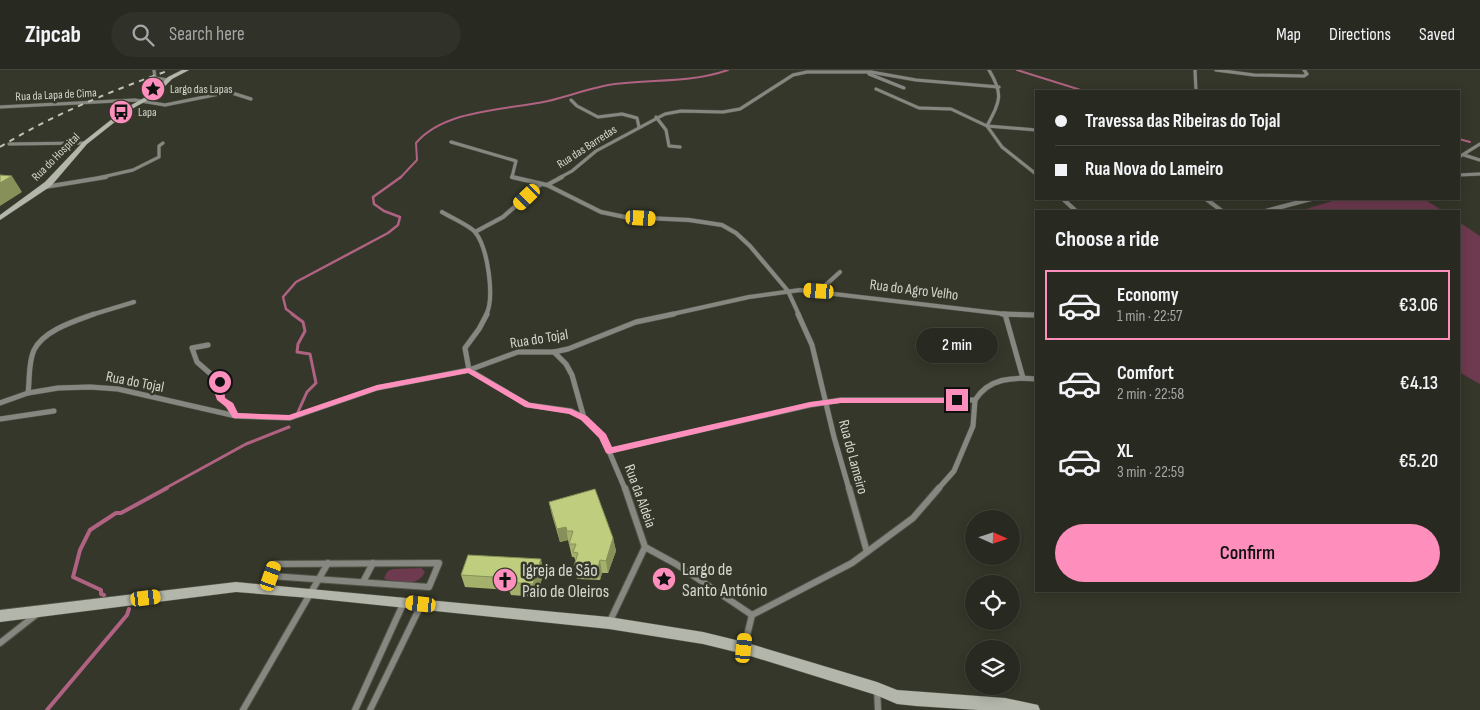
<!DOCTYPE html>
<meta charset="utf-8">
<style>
body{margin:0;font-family:"Sofia Sans Condensed",sans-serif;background:#303129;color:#f1f3f6;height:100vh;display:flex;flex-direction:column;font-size:19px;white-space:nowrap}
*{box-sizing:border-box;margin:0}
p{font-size:16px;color:#a5a6a5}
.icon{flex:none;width:28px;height:28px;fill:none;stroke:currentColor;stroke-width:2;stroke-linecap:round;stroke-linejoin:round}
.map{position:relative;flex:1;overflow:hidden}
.side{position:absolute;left:1035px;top:140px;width:425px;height:382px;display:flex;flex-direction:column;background:#282920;border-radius:0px;box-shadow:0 2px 12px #0003,0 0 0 1px #44453e}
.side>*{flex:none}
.hud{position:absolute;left:1035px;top:20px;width:425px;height:110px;border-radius:0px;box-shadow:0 2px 12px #0003,0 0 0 1px #44453e;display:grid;align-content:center;height:110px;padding:0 20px;background:#282920}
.needle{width:32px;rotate:93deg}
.controls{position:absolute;left:965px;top:440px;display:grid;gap:10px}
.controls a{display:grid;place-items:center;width:55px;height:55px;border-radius:50%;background:#282920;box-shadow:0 2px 12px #0003,0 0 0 1px #44453e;font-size:25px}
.end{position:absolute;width:22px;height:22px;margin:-11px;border:6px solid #fe8ebc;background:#111;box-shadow:0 0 0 2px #111}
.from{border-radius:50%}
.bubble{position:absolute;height:35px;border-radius:18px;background:#282920;box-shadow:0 2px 12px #0003,0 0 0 1px #44453e;font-size:16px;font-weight:600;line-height:35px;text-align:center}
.car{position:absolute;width:15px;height:30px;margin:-15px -8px;border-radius:6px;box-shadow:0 0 4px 1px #0007;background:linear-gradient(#f5c518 24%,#345 0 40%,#f5c518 0 76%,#345 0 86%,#f5c518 0)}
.hud b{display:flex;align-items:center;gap:18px;height:48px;font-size:19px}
.hud b+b{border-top:1px solid #44453e}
.hud i{width:12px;height:12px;background:#f1f3f6}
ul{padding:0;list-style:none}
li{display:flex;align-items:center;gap:15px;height:70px;margin:0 10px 8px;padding:0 10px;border:2px solid transparent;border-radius:0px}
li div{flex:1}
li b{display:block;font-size:19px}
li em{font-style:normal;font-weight:600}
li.active{border-color:#fe8ebc}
li>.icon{width:45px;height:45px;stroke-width:1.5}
h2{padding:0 20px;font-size:22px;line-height:60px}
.action{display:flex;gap:10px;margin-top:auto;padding:10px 20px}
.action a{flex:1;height:58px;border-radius:30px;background:#fe8ebc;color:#111;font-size:20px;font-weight:600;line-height:58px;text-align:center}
header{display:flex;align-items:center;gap:30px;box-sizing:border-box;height:70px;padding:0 25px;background:#282920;border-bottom:1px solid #44453e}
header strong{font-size:24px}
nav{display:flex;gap:28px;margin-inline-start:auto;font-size:18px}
.search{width:350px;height:45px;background:#303129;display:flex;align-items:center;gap:12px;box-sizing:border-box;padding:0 18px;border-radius:28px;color:#a5a6a5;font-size:19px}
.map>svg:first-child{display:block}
</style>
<header>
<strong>Zipcab</strong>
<div class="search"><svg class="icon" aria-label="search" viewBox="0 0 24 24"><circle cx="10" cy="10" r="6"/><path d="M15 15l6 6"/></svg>Search here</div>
<nav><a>Map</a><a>Directions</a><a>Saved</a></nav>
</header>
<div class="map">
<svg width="1480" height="640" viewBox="0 0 1480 640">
<rect width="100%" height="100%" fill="#35372a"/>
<g fill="#6e3a50">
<polygon points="1348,129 1424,129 1443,141 1299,141 1336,130"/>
<polygon points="1459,152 1480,166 1480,314 1459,302"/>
<path d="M421 498 425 502C417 518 402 511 387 510L384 508 388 501 393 499Z"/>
</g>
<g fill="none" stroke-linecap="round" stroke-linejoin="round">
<g stroke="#af6281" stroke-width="2">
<polyline points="1017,0 1084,21"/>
<polyline points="1459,69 1470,72"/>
<path d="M400 108 417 90 416 73C445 39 507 40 548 31 570 26 592 17 615 14 653 9 691 13 728 0"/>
</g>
<polyline stroke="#af6281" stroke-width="2.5" points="294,245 286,239 283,227 296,212 388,163 398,155 400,147 384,141 374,134 373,127 401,107"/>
<g stroke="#af6281" stroke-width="3">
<polyline points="292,244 303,252 305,261 298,274 297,282 310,284 316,313 307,322 298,342"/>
<polyline points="164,419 246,374 289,357"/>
</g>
<g stroke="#af6281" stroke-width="4">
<polyline points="104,525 101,524 101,520 73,507 80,480 90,460 116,443 121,443 167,418"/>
<polyline points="47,640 127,545 129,539"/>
</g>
<g stroke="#525448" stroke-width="4">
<g id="street-far3">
<polyline points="154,0 155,8 168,10"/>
<path d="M989 0C1004 25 1000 31 987 56L1002 77 1036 104"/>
<polyline points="1195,0 1196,21"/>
<polyline points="1216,0 1254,5 1304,6 1307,4 1304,0"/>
<polyline points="869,4 904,18"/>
<polyline points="876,19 919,38 951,39 987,56 1036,60"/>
<polyline points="571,30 577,36 598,47 622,44 637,48 639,57"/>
<polyline points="0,37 135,30 165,35 229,22 251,29"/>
<polyline points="656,47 666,60 669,76 680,77"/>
<polyline points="451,72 516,91 512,107 517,108"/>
<polyline points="9,74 85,73"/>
<polyline points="1464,85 1480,90"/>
<polyline points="1459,87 1480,74"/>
<polyline points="1459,105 1480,104"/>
<polyline points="98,108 133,100 159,87 159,76 163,73"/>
<polyline points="559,108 572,101 596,81 665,44 681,41 723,42 740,39 793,5 807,2 871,2 916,10 999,17"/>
</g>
</g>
<g stroke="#525448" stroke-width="5">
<g id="street-far2">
<polyline points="512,107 547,115 601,142 625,147 689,150 722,155 736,163 750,176 788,221 799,245"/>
<polyline points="547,115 562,107"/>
<polyline points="45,117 106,107"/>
<polyline points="1063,129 1076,141"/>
<polyline points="1206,129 1222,141"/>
<polyline points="1266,141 1311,129"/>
<path d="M442 142C450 147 470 156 475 162 488 178 495 228 486 245"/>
<polyline points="475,162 503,147 541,114"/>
<polyline points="819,221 840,202"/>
<polyline points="91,245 134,232"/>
<polyline points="668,245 749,227 800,220 1005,244 1034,245"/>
</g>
</g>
<g stroke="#525448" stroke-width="6">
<g id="street-far1">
<polyline points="487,244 479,259 465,278 469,300 528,335 571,341 584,348"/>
<polyline points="798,244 812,275 834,367 849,419"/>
<polyline points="1002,244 1036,245"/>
<polyline points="1005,244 1023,308"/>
<polyline points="208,275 192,278 197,292 220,312 222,328 236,346"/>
<polyline points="554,282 566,294 572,305 584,348 603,367 625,419"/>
<path d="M28 323C30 309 28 293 34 280 44 260 75 251 94 244"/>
<polyline points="0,333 28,323 58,318 90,317 118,319 236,346 290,348 377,318 469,300 518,282 554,282 568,279 636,252 674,244"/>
<polyline points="0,349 54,341"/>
<path d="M609 381 810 335 841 330H975C989 308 1012 307 1036 309"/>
<polyline points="938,419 954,401 973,356 975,330"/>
</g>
</g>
<g stroke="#525448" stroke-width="8">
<g id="street">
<polyline points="625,418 645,477"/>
<polyline points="849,418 867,482"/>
<polyline points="645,477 676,494 752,545"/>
<polygon points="439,493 429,517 271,506 275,494"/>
<polyline points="363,512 373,493"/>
<polyline points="752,545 852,493 913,448 939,418"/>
<polyline points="610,551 645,477"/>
<polyline points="0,573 37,544"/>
<polyline points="744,578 752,545"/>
<polyline points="877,619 878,640"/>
<polyline points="243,640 328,493"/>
<polyline points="355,640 404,532"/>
<polyline points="370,640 421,535"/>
</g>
</g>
<g stroke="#525448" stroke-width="1">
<g id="secondary">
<polygon points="182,0 189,0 172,9 155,26 130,40 87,74 51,116 0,150 0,145 45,112 83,72 126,38 151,24 168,7"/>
<polygon points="236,512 609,547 703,562 744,572 877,612 897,620 1005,628 1038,635 1040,640 978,640 916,636 897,634 876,625 744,584 703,574 609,559 310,528 236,522 0,552 0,540"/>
</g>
</g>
<use href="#street-far3" stroke="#868781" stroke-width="3"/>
<use href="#street-far2" stroke="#868781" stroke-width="4"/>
<use href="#street-far1" stroke="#868781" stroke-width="5"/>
<use href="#street" stroke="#868781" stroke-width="6"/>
<use href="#secondary" fill="#b3b6ab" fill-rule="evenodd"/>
<path stroke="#c0c2b8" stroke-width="2" stroke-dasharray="5.5 5.5" stroke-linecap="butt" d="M0 77C54 44 111 21 170 0"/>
</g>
<g fill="#a4b16c">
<polygon points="549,432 613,468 616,481 608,503 602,503 600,510 577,509 574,496 576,492 574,487 572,487 568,470 560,472 552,445"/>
<polygon points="544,502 536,527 511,525 509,520 465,517 461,505"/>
</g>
<g fill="#869058">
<polygon points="12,106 22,122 0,136 0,113"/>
<polygon points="566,457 568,470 560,472 557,459"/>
<polygon points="613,468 616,481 608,503 606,491"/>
<polygon points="541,489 544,502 536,527 533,514"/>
<polygon points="600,490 602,503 600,510 598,497"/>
</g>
<g fill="#bfce7e" stroke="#869058">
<polygon points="0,105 12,106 0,113"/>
<polygon points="595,419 613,468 606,491 600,490 598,497 574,496 578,483 573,482 576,474 569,474 573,461 567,461 566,457 557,459 549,432"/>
<polygon points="468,485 541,489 533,514 507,512 509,508 461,505"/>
</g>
<polygon fill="#fe8ebc" points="469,298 530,333 571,339 587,346 606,364 612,377 810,332 841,328 957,328 961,330 957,333 841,333 810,337 609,384 606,383 599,368 581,350 569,344 525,337 468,303 378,320 290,350 233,348 226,337 217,330 215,324 216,312 223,310 225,328 233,333 238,343 289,345 377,315"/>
<defs>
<g id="sight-disc" transform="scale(1.25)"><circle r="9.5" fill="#fe8ebc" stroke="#35372a"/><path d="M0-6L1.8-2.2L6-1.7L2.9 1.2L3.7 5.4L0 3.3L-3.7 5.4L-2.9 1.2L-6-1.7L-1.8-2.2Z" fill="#111"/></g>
<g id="bus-disc" transform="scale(1.25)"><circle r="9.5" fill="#fe8ebc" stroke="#35372a"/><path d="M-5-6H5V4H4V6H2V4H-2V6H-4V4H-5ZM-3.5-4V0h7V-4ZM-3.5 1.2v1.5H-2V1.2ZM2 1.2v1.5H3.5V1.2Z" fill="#111"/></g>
<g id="church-disc" transform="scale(1.25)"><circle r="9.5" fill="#fe8ebc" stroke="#35372a"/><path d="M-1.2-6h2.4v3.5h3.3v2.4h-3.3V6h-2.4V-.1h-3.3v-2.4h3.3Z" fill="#111"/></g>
</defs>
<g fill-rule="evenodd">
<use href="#sight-disc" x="153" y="19"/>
<use href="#bus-disc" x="121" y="42"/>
<use href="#sight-disc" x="664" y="509"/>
<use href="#church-disc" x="505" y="510"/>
</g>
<g text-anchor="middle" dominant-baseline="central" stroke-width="5" stroke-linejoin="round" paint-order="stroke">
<g font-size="12" fill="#d5d7ce" stroke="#35372a" text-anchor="start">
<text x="170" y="19">Largo das Lapas</text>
<text x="138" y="42">Lapa</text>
</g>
<g font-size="12" fill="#d5d7ce" stroke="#35372a">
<text transform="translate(56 25) rotate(-3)">Rua da Lapa de Cima</text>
<text transform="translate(587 77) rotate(-33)">Rua das Barredas</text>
<text transform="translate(56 87) rotate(-45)">Rua do Hospital</text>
</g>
<g font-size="15" fill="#d5d7ce" stroke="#35372a">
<text transform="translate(914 220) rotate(7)">Rua do Agro Velho</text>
<text transform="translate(539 269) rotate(-9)">Rua do Tojal</text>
<text transform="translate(135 312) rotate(11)">Rua do Tojal</text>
<text transform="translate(853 387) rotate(75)">Rua do Lameiro</text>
<text transform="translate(640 426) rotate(70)">Rua da Aldeia</text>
</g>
<g font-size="18" fill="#d5d7ce" stroke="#35372a" text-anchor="start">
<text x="682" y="499">Largo de<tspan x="682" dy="21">Santo António</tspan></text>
<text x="522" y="500">Igreja de São<tspan x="522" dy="21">Paio de Oleiros</tspan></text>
</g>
</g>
</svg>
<div class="controls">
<a><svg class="needle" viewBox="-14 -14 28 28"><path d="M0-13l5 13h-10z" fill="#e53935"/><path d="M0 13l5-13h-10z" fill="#a5a6a5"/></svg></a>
<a><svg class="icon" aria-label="locate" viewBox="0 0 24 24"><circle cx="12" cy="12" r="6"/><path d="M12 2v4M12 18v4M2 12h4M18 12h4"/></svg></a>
<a><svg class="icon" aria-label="layers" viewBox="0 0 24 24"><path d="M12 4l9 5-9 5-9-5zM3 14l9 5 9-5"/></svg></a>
</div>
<i class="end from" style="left:220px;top:312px"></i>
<i class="end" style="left:957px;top:330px"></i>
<div class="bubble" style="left:916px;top:258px;width:82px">2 min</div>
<i class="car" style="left:527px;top:127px;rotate:226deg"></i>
<i class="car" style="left:641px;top:148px;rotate:93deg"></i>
<i class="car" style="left:819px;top:221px;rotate:274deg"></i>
<i class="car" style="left:271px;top:506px;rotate:19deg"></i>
<i class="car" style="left:146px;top:528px;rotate:83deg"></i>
<i class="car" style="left:421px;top:534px;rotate:276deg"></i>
<i class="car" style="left:744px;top:578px;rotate:6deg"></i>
<div class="hud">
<b><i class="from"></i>Travessa das Ribeiras do Tojal</b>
<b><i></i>Rua Nova do Lameiro</b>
</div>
<section class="side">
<h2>Choose a ride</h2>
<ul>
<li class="active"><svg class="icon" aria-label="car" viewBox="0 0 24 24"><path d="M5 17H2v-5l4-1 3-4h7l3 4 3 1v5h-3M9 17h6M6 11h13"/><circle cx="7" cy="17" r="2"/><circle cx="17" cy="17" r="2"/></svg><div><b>Economy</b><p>1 min · 22:57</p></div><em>€3.06</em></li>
<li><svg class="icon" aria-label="car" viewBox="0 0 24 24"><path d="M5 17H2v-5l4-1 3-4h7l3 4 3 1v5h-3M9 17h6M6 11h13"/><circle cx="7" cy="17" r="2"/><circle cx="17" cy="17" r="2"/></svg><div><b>Comfort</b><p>2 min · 22:58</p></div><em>€4.13</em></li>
<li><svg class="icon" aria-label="car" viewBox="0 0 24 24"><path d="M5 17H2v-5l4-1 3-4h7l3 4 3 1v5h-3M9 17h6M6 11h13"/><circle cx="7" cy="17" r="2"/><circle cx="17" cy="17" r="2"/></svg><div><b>XL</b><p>3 min · 22:59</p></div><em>€5.20</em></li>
</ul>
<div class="action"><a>Confirm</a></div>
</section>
</div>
